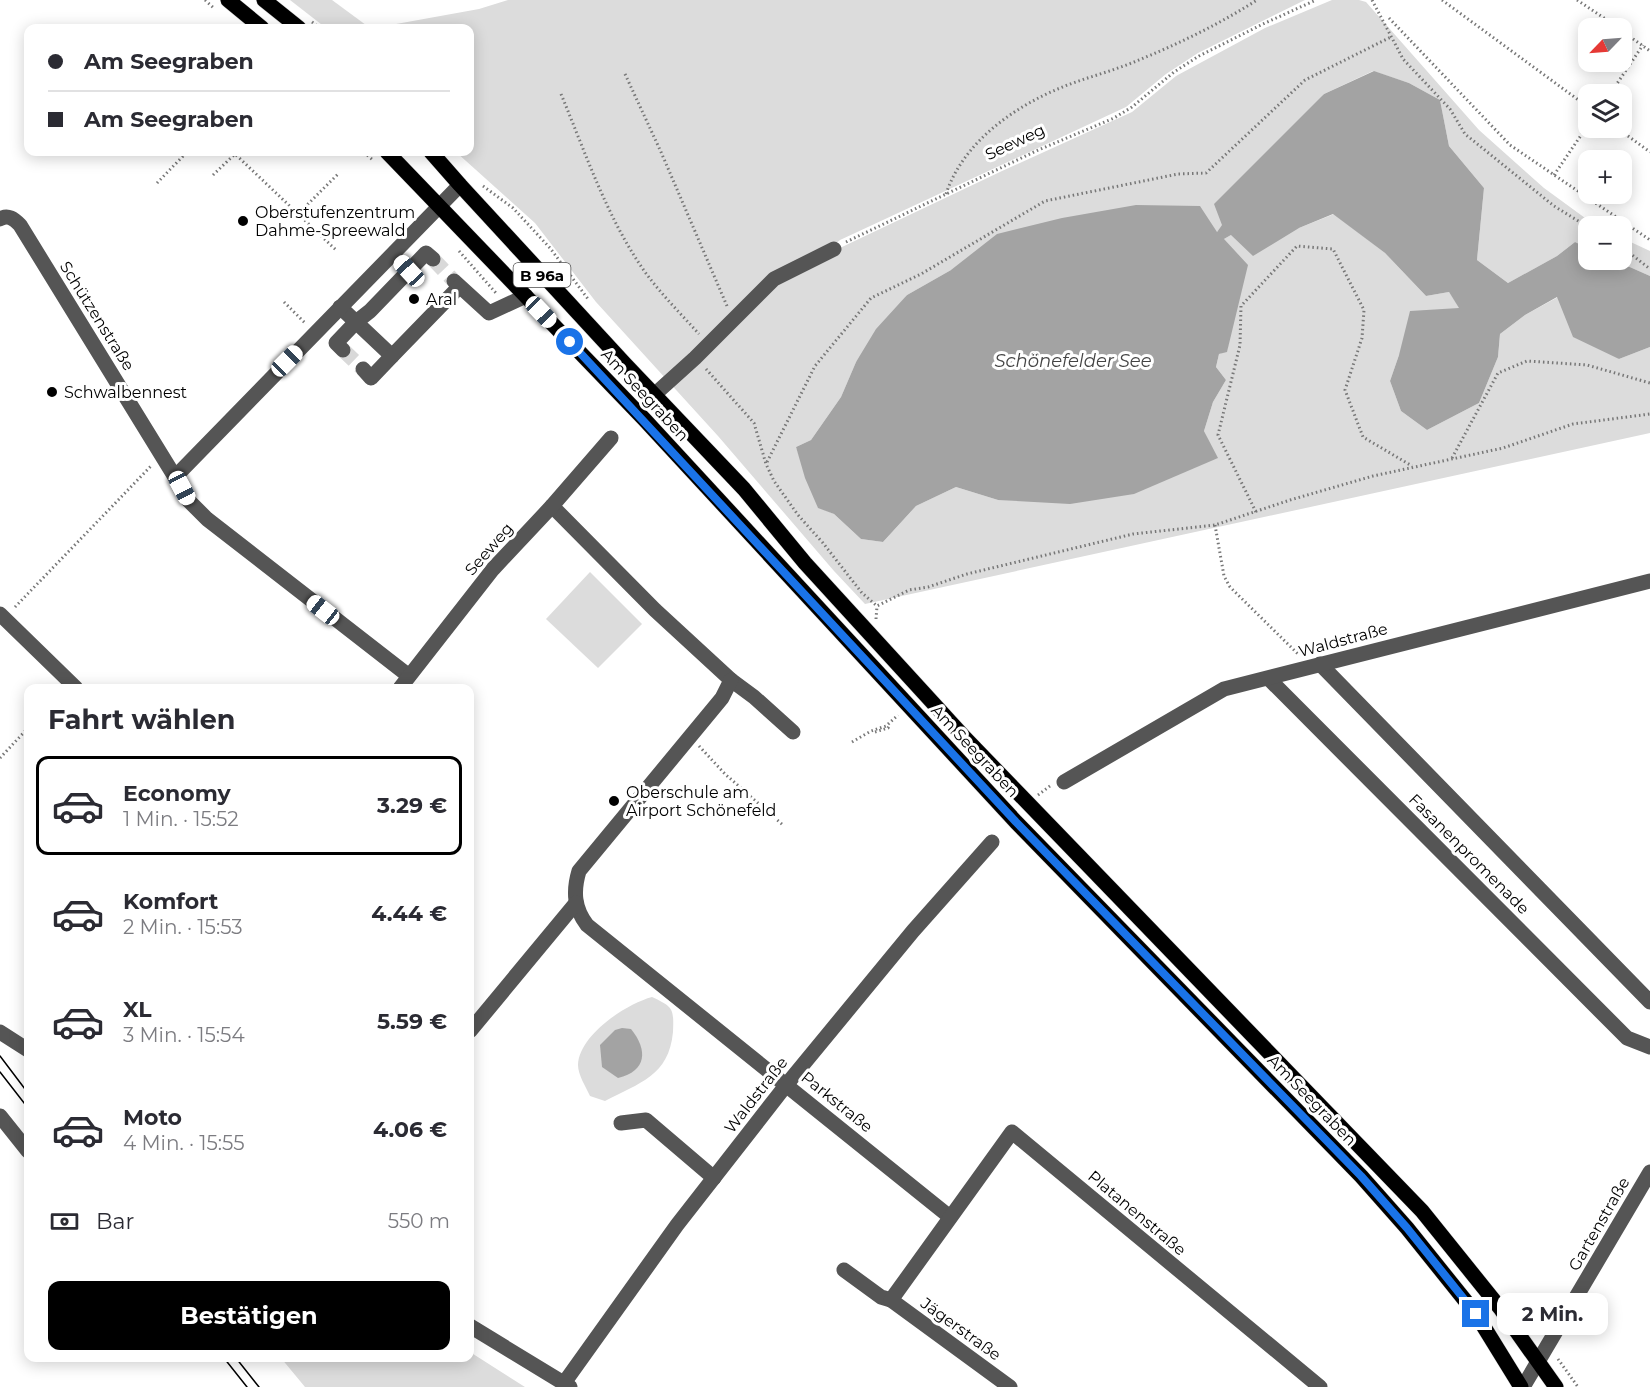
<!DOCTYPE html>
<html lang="de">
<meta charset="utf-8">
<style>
body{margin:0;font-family:Montserrat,sans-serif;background:#f2f2f3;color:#2b2b33;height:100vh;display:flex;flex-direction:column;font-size:22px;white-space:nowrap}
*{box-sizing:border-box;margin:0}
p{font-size:20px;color:#7c7c81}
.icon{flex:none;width:33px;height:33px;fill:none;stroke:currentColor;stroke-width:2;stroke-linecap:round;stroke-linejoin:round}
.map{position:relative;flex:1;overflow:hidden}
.panel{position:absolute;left:24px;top:684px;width:450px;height:678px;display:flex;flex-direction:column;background:#fff;border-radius:12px;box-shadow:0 3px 15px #0003}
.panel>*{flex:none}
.hud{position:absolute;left:24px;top:24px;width:450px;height:132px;border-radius:12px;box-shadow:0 3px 15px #0003;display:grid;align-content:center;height:132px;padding:0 24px;background:#fff}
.needle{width:39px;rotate:245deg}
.controls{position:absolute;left:1578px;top:18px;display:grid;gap:12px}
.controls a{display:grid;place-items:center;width:54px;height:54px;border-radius:12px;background:#fff;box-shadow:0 3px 15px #0003;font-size:30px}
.end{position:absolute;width:27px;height:27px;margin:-14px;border:8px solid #1a73e8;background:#fff;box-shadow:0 0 0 3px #fff}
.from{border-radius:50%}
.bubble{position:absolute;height:42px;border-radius:12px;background:#fff;box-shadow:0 3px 15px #0003;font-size:20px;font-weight:700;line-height:42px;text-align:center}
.car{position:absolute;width:18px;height:36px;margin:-18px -9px;border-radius:8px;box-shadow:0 0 4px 2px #0007;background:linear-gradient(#fff 24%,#345 0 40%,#fff 0 76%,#345 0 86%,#fff 0)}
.hud b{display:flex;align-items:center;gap:21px;height:57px;font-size:22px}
.hud b+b{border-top:2px solid #e1e1e2}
.hud i{width:15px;height:15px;background:#2b2b33}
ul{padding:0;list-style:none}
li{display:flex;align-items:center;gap:18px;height:99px;margin:0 12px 9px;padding:0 12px;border:3px solid transparent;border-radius:12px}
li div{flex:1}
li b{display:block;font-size:22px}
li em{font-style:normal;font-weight:700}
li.on{border-color:#000}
li>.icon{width:54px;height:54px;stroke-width:1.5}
h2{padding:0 24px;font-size:27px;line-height:72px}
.pay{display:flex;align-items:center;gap:15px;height:66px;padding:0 24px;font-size:22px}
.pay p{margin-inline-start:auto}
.cta{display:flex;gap:12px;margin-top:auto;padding:12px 24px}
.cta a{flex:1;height:69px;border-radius:12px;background:#000;color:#fff;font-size:24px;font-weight:700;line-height:69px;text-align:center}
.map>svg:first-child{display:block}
</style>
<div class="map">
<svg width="1650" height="1387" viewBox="0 0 1650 1387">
<rect width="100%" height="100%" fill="#fff"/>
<g fill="#dcdcdc">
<polygon points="290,0 332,0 370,28 326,28"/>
<polygon points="508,0 1305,0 1198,53 1166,74 1126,107 840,240 798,273 842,247 1002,171 1132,112 1176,76 1265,28 1332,0 1359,0 1366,2 1479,130 1544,188 1596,226 1588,226 1588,248 1575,242 1557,256 1508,283 1477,260 1484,188 1449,146 1440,100 1409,83 1373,71 1324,94 1217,232 951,270 907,295 856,362 841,397 811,440 796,447 818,507 834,514 861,539 883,542 916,506 956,487 998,500 1217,458 1204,431 1213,402 1226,380 1216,367 1219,354 1227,351 1232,326 1224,239 1231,235 1299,228 1334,214 1385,253 1426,296 1449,292 1460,308 1399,355 1390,381 1401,411 1427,430 1479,403 1498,357 1500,334 1525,315 1558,297 1619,359 1650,347 1650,433 865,604 834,571 718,436 596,302 535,223 456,152 470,152 470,28 374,28 479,9"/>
<polygon points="1622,238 1650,251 1650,276 1614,260 1622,260"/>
<polygon points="590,572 642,624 598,668 546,619"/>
<path d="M652 997C673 1007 674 1008 673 1032 669 1076 639 1083 605 1101L590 1096C586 1087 578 1075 578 1065 579 1035 626 1004 652 997Z"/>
<polygon points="470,1352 525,1387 305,1387 281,1358 470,1358"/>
</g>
<g fill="#a3a3a3">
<polygon points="1374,71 1409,83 1440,100 1449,146 1484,188 1477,260 1508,283 1557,256 1575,242 1588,248 1588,260 1614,260 1650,276 1650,347 1619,359 1573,337 1557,297 1525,315 1500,334 1498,357 1479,403 1427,430 1401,411 1390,381 1399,355 1410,311 1459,308 1449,292 1426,296 1385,253 1333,214 1299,228 1253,256 1231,235 1224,239 1248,265 1227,352 1219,354 1216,367 1226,380 1213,402 1204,431 1218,458 1134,494 1070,504 998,500 956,487 916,506 883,542 861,539 834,514 818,508 805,478 796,447 811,440 841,397 856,362 876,329 907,295 951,270 997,234 1062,218 1136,205 1200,206 1217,232 1222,225 1214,204 1324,94"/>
<path d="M622 1028 631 1029C648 1050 647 1071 618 1078L602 1067 600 1045 615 1030Z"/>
</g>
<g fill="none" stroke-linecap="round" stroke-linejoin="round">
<g stroke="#d9d9d9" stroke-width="15" stroke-dasharray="15 8" stroke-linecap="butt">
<polyline points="433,259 454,281"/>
<polyline points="343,350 363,369"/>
</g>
<g stroke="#dbdbdb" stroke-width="16">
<g id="major">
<polyline points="228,0 262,28"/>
<polyline points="264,0 299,28"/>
<polyline points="387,152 644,419 1016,822 1361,1176 1407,1228 1476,1314 1521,1387"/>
<polyline points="431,152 460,185 625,364 744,489 805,563 965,738 1422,1211 1500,1308 1556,1387"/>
</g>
</g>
<g stroke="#777" stroke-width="3" stroke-dasharray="1.5 3" stroke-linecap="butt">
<polyline points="205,0 215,9"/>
<polyline points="1372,0 1403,59 1450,109 1465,134 1554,206 1588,227"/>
<polyline points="1442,0 1588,107"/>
<polyline points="1577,0 1619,28"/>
<polyline points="1389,18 1510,145 1650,240"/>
<polyline points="312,22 320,28"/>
<polyline points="1622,31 1650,51"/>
<polyline points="625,74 661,152 727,306"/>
<path d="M561 94C586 154 607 218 645 272 661 294 681 314 699 334"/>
<polyline points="1610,94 1643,45"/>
<polyline points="1617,128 1650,152"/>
<polyline points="233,152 336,250"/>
<polyline points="364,152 374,161"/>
<polyline points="213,175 237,152"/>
<polyline points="1554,175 1588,125"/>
<polyline points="157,183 187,152"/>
<polyline points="483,186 513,208 550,248 588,299"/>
<path d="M946 194C963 143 1012 108 1060 88 1084 78 1110 72 1134 62 1176 45 1218 25 1257 0"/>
<polyline points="298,214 339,173"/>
<polyline points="846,242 1036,151 1114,118 1132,107 1174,72 1199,56 1263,24 1316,0"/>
<polyline points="1622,247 1650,269"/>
<polyline points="459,251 496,293"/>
<polyline points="284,302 305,323"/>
<polyline points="706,369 754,423 766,464 774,481 798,515 823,543 862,593 877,606 909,590 928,587 967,574 1133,534 1215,525 1290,500 1373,476 1503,448 1573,424 1650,414"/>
<polyline points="1452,458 1498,373 1527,361 1587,365 1650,383"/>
<polyline points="767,462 815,366 871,298 921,274 1045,201 1178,174 1206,173 1305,80 1391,37"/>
<polyline points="1256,512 1218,435 1240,345 1241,306 1297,246 1333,249 1364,310 1362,338 1345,390 1363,437 1412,466"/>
<polyline points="1215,525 1224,576 1230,587 1299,655"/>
<polyline points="15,607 152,465"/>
<polyline points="876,619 877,606"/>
<polyline points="875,732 888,728 890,724"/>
<polyline points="852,742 871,731 886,726 898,715"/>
<polyline points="699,746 725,774 783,825"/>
<polyline points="0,758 28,728"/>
<polyline points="1038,795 1050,786"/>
<polyline points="1558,1359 1578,1387"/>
</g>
<g stroke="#555" stroke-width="15">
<path d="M0 219C8 214 14 219 20 225L175 477 188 500 207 519 409 676"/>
<polyline points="454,281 489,313 526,296"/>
<polyline points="340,307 392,356 459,287"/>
<polyline points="343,350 336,343 356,322 370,311 426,253 433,259"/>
<polyline points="363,369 371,378 392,356"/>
<polyline points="654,395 695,358 774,279 834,249"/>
<polyline points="175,477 460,185"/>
<polyline points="552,506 655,610 731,680 754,697 793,732"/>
<polyline points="0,614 76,688"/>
<polyline points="1320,664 1650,1002"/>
<polyline points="1269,679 1627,1038 1650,1047"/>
<path d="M731 680 722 698 579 871C573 891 574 908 587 925L950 1217"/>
<polyline points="400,688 493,569 552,506 611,438"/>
<polyline points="1064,782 1224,689 1650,581"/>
<polyline points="470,1031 576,903"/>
<polyline points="0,1032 28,1050"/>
<polyline points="0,1116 28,1151"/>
<polyline points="621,1123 646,1120 714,1178"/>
<polyline points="844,1270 881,1297 891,1300"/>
<polyline points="470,1326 570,1387"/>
<polyline points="564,1383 677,1225 787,1084 913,931 992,842"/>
<polyline points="1010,1387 891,1300 1012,1132 1320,1387"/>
<polyline points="1523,1387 1650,1172"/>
</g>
<use href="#major" stroke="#000" stroke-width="15"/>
<g stroke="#000" stroke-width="1.5">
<polyline points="0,1056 28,1093"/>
<polyline points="0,1072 28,1108"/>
<polyline points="224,1358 247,1387"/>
<polyline points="236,1358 259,1387"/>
</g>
</g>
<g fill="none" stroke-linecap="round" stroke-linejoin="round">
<polyline stroke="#1a73e8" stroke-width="8" points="570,342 1016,822 1361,1176 1407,1228 1476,1314"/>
</g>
<g fill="#000" stroke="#fff" stroke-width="2">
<circle cx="243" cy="221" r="6"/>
<circle cx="414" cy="299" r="6"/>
<circle cx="52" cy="392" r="6"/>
<circle cx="614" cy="801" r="6"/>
</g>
<g text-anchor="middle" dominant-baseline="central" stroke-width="6" stroke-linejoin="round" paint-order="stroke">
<rect fill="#fff" stroke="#4c4c4c" stroke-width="1.5" x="513.5" y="263" width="57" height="24" rx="4.5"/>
<g font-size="15" font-weight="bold" fill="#000">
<text x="542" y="275">B 96a</text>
</g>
<g font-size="16" fill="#000" stroke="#fff">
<text transform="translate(1015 142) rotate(-25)">Seeweg</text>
<text transform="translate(97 316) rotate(58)">Schützenstraße</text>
<text transform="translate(645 395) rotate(47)">Am Seegraben</text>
<text transform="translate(489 549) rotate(-49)">Seeweg</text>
<text transform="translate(1343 640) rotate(-15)">Waldstraße</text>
<text transform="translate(975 751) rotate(47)">Am Seegraben</text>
<text transform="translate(1469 854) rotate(45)">Fasanenpromenade</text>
<text transform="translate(756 1095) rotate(-52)">Waldstraße</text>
<text transform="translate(1312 1100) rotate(46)">Am Seegraben</text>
<text transform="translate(837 1102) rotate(39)">Parkstraße</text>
<text transform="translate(1137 1213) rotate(40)">Platanenstraße</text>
<text transform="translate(1599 1224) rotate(-60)">Gartenstraße</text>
<text transform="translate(961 1329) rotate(36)">Jägerstraße</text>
</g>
<g font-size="16" fill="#000" stroke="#fff" text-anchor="start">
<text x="255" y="212">Oberstufenzentrum<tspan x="255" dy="18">Dahme-Spreewald</tspan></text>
<text x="426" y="299">Aral</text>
<text x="64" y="392">Schwalbennest</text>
<text x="626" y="792">Oberschule am<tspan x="626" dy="18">Airport Schönefeld</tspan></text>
</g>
<g font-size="18" font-style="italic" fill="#444" stroke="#fff">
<text x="1073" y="361">Schönefelder See</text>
</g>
</g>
</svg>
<div class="controls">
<a><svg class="needle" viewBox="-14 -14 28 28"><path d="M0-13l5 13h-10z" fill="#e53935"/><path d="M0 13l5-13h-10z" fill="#7c7c81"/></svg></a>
<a><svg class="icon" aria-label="layers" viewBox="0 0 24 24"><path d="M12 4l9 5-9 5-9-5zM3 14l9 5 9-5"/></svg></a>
<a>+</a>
<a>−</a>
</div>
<i class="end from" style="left:570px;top:342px"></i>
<i class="end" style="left:1476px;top:1314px"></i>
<div class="bubble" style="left:1497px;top:1293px;width:111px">2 Min.</div>
<i class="car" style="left:409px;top:271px;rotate:317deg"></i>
<i class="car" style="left:541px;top:312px;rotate:136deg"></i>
<i class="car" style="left:287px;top:361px;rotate:45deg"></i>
<i class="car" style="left:182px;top:488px;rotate:152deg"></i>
<i class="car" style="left:323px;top:610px;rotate:308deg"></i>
<div class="hud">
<b><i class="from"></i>Am Seegraben</b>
<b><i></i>Am Seegraben</b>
</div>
<section class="panel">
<h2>Fahrt wählen</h2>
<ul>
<li class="on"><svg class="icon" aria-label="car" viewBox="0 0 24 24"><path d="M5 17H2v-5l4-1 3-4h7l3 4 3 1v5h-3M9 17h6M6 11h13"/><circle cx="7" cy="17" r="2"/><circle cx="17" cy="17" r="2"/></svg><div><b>Economy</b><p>1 Min. · 15:52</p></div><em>3.29 €</em></li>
<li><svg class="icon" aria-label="car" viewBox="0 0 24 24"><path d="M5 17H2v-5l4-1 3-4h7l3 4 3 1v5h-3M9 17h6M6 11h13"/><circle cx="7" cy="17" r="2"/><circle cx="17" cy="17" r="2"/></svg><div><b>Komfort</b><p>2 Min. · 15:53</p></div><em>4.44 €</em></li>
<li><svg class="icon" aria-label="car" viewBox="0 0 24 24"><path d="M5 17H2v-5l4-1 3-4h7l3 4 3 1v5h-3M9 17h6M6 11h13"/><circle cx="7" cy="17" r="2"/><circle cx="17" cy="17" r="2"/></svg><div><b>XL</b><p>3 Min. · 15:54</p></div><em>5.59 €</em></li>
<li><svg class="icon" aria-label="car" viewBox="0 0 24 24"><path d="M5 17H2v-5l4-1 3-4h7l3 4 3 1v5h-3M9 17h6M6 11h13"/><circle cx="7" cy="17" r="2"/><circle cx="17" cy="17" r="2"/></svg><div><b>Moto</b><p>4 Min. · 15:55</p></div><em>4.06 €</em></li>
</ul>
<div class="pay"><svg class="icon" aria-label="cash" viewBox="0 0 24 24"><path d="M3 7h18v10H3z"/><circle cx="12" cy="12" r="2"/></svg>Bar<p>550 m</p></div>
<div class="cta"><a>Bestätigen</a></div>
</section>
</div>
